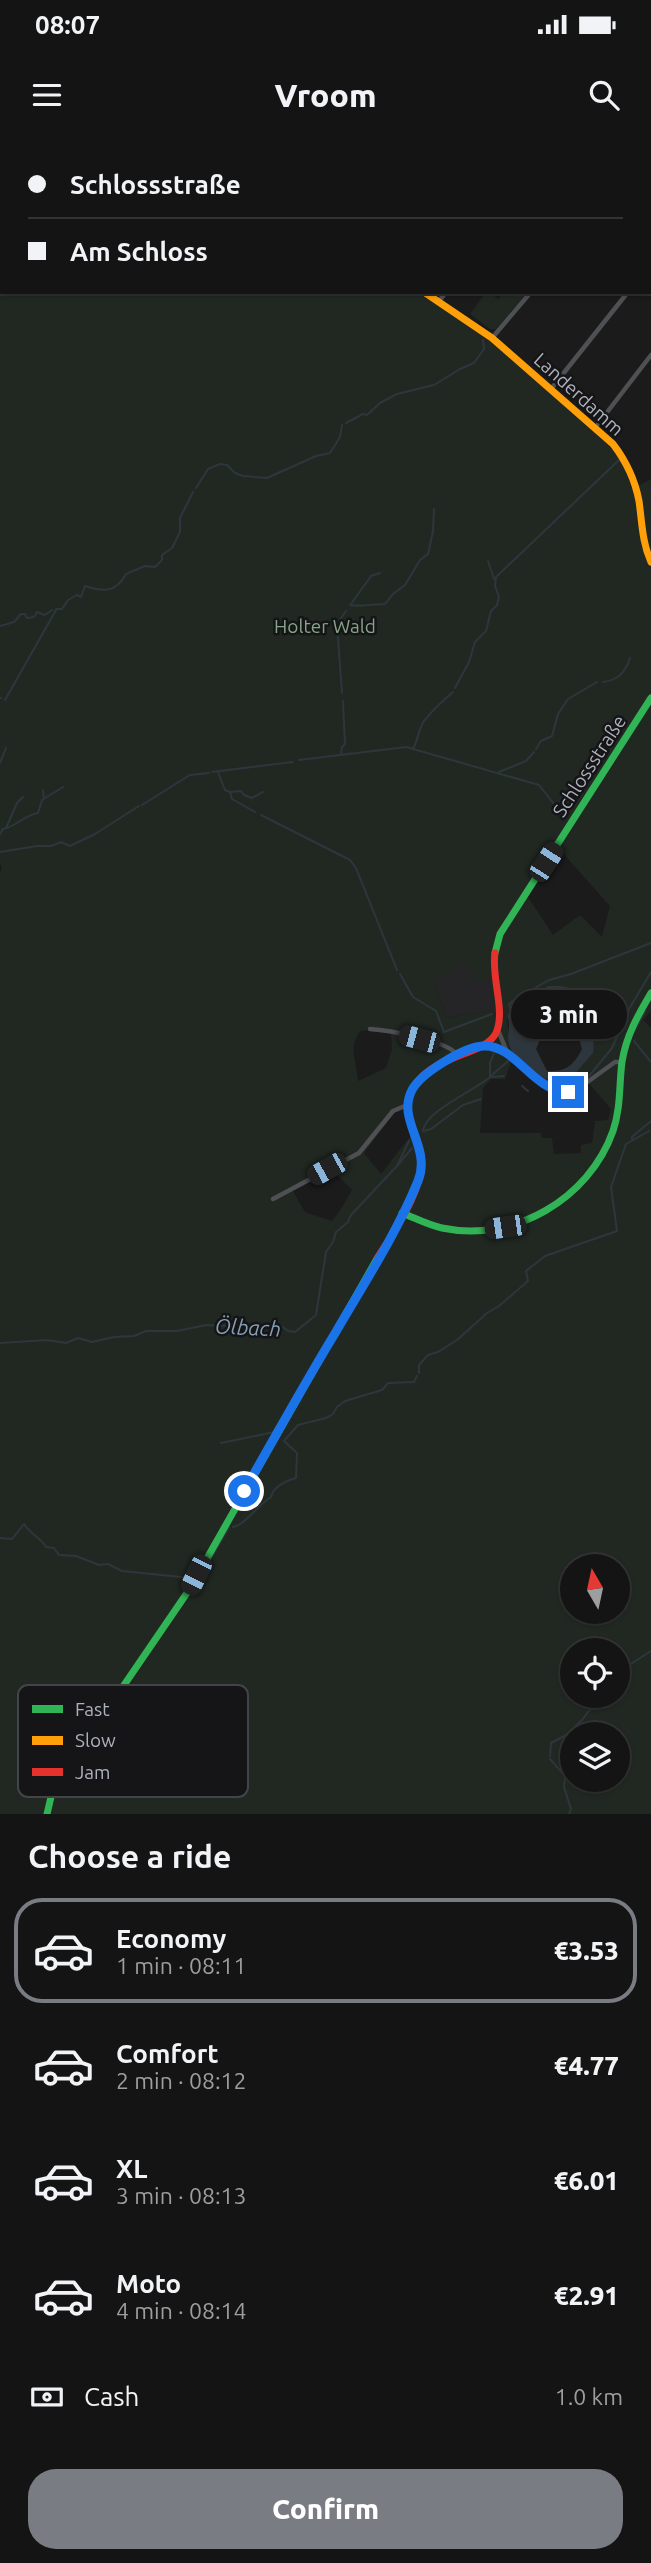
<!DOCTYPE html>
<meta charset="utf-8">
<style>
body{margin:0;font-family:Ubuntu,sans-serif;background:#212122;color:#f1f3f6;height:100vh;display:flex;flex-direction:column;font-size:26px;white-space:nowrap}
*{box-sizing:border-box;margin:0}
p{font-size:23px;color:#9d9ea0}
.icon{flex:none;width:38px;height:38px;fill:none;stroke:currentColor;stroke-width:2;stroke-linecap:round;stroke-linejoin:round}
.map{position:relative;height:1674px;overflow:hidden}
.side{display:flex;flex-direction:column;background:#141414;flex:1}
.side>*{flex:none}
.top-card{position:absolute;left:0px;top:0px;width:651px;height:154px;box-shadow:0 2px 5px #0004,0 0 0 2px #333334;display:grid;align-content:center;height:154px;padding:0 28px;background:#141414}
.needle{width:46px;rotate:351deg}
.buttons{position:absolute;left:560px;top:1414px;display:grid;gap:14px}
.buttons a{display:grid;place-items:center;width:70px;height:70px;border-radius:50%;background:#141414;box-shadow:0 2px 5px #0004,0 0 0 2px #333334;font-size:35px}
.end{position:absolute;width:32px;height:32px;margin:-16px;border:9px solid #1a73e8;background:#fff;box-shadow:0 0 0 4px #fff}
.from{border-radius:50%}
.bubble{position:absolute;height:49px;border-radius:24px;background:#141414;box-shadow:0 2px 5px #0004,0 0 0 2px #333334;font-size:23px;font-weight:800;line-height:49px;text-align:center}
.car{position:absolute;width:21px;height:42px;margin:-21px -10px;border-radius:9px;box-shadow:0 0 5px 2px #0007;background:linear-gradient(#222 24%,#8ab4d8 0 40%,#222 0 76%,#8ab4d8 0 86%,#222 0)}
.top-card b{display:flex;align-items:center;gap:24px;height:66px;font-size:26px}
.top-card b+b{border-top:2px solid #333334}
.top-card i{width:18px;height:18px;background:#f1f3f6}
ul{padding:0;list-style:none}
li{display:flex;align-items:center;gap:21px;height:105px;margin:0 14px 10px;padding:0 14px;border:4px solid transparent;border-radius:28px}
li div{flex:1}
li b{display:block;font-size:26px}
li em{font-style:normal;font-weight:800}
li.on{border-color:#7a7c83}
li>.icon{width:63px;height:63px;stroke-width:1.5}
h2{padding:0 28px;font-size:32px;line-height:84px}
.pay{display:flex;align-items:center;gap:18px;height:77px;padding:0 28px;font-size:26px}
.pay p{margin-inline-start:auto}
.action{display:flex;gap:14px;margin-top:auto;padding:14px 28px}
.action a{flex:1;height:80px;border-radius:28px;background:#7a7c83;color:#fff;font-size:28px;font-weight:800;line-height:80px;text-align:center}
.status{display:flex;justify-content:space-between;align-items:center;height:49px;padding:0 35px;background:#141414;direction:ltr}
.status svg{height:19px;fill:currentColor}
header{display:flex;justify-content:space-between;align-items:center;height:91px;padding:0 28px;background:#141414;font-size:32px;font-weight:800}
.map>svg:first-child{display:block}
</style>
<div class="status"><b>08:07</b><svg viewBox="0 0 49 12"><path d="M0 12V9h3v3zM5 12V6h3v6zM10 12V3h3v9zM15 12V0h3v12zM26 1h20v11H26zM47 4h2v5h-2z"/></svg></div>
<header><svg class="icon" aria-label="menu" viewBox="0 0 24 24"><path d="M4 6h16M4 12h16M4 18h16"/></svg>Vroom<svg class="icon" aria-label="search" viewBox="0 0 24 24"><circle cx="10" cy="10" r="6"/><path d="M15 15l6 6"/></svg></header>
<div class="map">
<svg width="651" height="1674" viewBox="0 0 651 1674">
<rect width="100%" height="100%" fill="#1b1b1b"/>
<polygon fill="#252527" points="466,823 489,839 495,870 447,878 434,841"/>
<g fill="#212822" fill-rule="evenodd">
<path d="M0 0 122 2H2V152H416L475 188 611 306 620 318 632 349 651 339V871L643 880 651 888V1674H0V733L2 727 0 723ZM560 710 610 766 602 797 580 775 553 795 528 757ZM466 823 474 841 489 839 494 870 447 878 434 841ZM548 846 581 858 592 887 572 937 556 936 552 940 539 936C555 952 568 953 587 941L611 969 608 980 595 981 592 1003 581 1005V1013L554 1014 552 998H542L541 993H480L483 948 491 939H505L511 922 516 916 511 911 507 876 512 867 531 854ZM370 890 391 893 392 909 386 928 358 941C357 922 348 909 360 891ZM405 968 412 994 381 1034 364 1013 394 973ZM331 1029 352 1050C345 1061 341 1071 332 1081L305 1072 293 1051ZM572 1426H618V1472H572ZM572 1510H618V1556H572ZM572 1594H618V1640H572Z"/>
<polygon points="486,152 490,152 498,159 505,152 528,152 496,189 490,189 470,174"/>
</g>
<path fill="#2e363d" fill-rule="evenodd" d="M548 846C555 846 564 845 571 849 591 859 595 893 593 913L572 937 561 940 557 936 552 940C538 939 512 919 509 904 506 894 512 886 507 876L512 867 519 861ZM558 877 563 886H571L577 891 582 909C573 927 564 932 547 931L536 909 545 887 554 886Z"/>
<g fill="none" stroke-linecap="round" stroke-linejoin="round">
<g stroke="#2e363d" stroke-width="2">
<polyline points="173,2 175,0"/>
<polyline points="0,100 2,102"/>
<polyline points="346,283 363,274 367,275 380,263 397,254 434,245 460,229 474,223 484,209 483,200"/>
<polyline points="196,348 208,329 220,324 227,325 235,333 243,336 267,338 316,316 330,313 340,297 342,285"/>
<polyline points="488,421 494,439"/>
<polyline points="351,464 371,436 380,433"/>
<path d="M350 465C354 467 377 464 385 464L393 454 405 445 420 420 428 414 433 391 434 369"/>
<path d="M56 469H62L68 460 77 455 81 457 85 446C103 452 116 453 126 434L145 426 155 427 162 420V415L172 408 180 392V378L193 352"/>
<polyline points="0,486 14,482 21,474 25,474 27,478 34,477 37,472 45,475 52,470"/>
<path d="M603 542C618 540 625 533 630 518"/>
<polyline points="455,548 469,522 475,502 486,491 491,471 497,465 499,457 495,446 496,437 619,320"/>
<polyline points="342,553 337,484 346,471"/>
<polyline points="0,558 1,558"/>
<polyline points="5,560 56,470"/>
<path d="M413 609C418 600 419 588 424 581 433 570 442 561 453 552"/>
<polyline points="536,609 541,601 552,596 558,574 568,559 597,542"/>
<polyline points="341,613 342,607 345,604 343,561"/>
<polyline points="299,620 406,607 539,645 565,678"/>
<polyline points="0,623 6,608"/>
<polyline points="212,632 293,622"/>
<polyline points="218,632 225,650 230,652 232,659 255,672"/>
<polyline points="499,632 526,621 534,612"/>
<polyline points="43,650 44,659"/>
<polyline points="231,652 241,651 244,655 252,658 263,652"/>
<polyline points="142,665 190,635 209,633"/>
<polyline points="261,675 350,720 356,728 397,830"/>
<polyline points="6,688 17,663 23,657"/>
<path d="M0 694 3 689C16 687 24 675 38 673L42 660 63 647"/>
<polyline points="0,712 37,706 51,706 61,702 70,706 95,694 139,666"/>
<polyline points="400,834 413,857 436,871 444,892 492,874"/>
<polyline points="511,872 509,864 514,860 549,840 571,834 651,803"/>
<polyline points="633,893 645,871"/>
<polyline points="634,901 651,922"/>
<polyline points="491,936 508,921"/>
<polyline points="491,937 504,936"/>
<polyline points="522,946 528,951"/>
<polyline points="573,949 585,941 612,908 629,869 651,832"/>
<path d="M423 991C425 971 474 951 490 937V923L494 913"/>
<polyline points="424,991 431,989 463,965 481,959"/>
<polyline points="632,999 632,997 651,981"/>
<polyline points="397,1026 412,1008"/>
<polyline points="0,1203 47,1200 66,1203 78,1198 92,1202 114,1197 134,1196 146,1191 177,1191 206,1185 266,1187 280,1185 288,1191 295,1192 316,1175 326,1112 333,1102 336,1092 348,1082 351,1075 397,1026 409,1001"/>
<polyline points="419,1233 419,1225 428,1215 438,1212 457,1200 487,1173 499,1166 528,1141 526,1131 545,1116 617,1091 611,1047 626,1004 649,991"/>
<polyline points="221,1303 274,1292"/>
<path d="M233 1387C245 1385 259 1364 271 1357 273 1347 286 1341 296 1338L297 1313 284 1301 298 1285 326 1278 333 1274 337 1267 345 1261 382 1250 388 1243 414 1242 417 1236"/>
<path d="M0 1398 12 1399 24 1384C30 1394 40 1397 46 1407L54 1408 59 1415 76 1416 99 1425 108 1424 122 1431 191 1438"/>
<polyline points="202,1434 229,1387"/>
<polyline points="618,1532 651,1511"/>
<polyline points="550,1616 551,1603 566,1595 582,1580 600,1556"/>
<polyline points="550,1619 565,1636 564,1647 571,1669 569,1674"/>
</g>
<g stroke="#4f5054" stroke-width="4.5">
<polyline points="239,2 240,0"/>
<polyline points="288,2 289,0"/>
<polyline points="346,2 347,0"/>
<polyline points="564,2 565,0"/>
<polyline points="649,125 651,123"/>
<polyline points="439,161 446,152"/>
<polyline points="492,198 531,152"/>
<polyline points="551,249 628,152"/>
<polyline points="595,288 651,215"/>
<path d="M370 889C387 890 449 901 457 915"/>
<polyline points="498,890 507,912 516,922 556,951 575,951 615,922 622,922"/>
<polyline points="484,906 506,912"/>
<polyline points="273,1059 359,1013 393,971 407,965"/>
</g>
<g stroke="#30b455" stroke-width="7">
<polyline points="577,0 579,2"/>
<polyline points="457,2 461,0"/>
<polyline points="495,813 500,794 651,558"/>
<path d="M402 1073C415 1078 428 1085 442 1088 514 1103 589 1059 613 991 621 968 619 944 622 922 626 896 638 875 651 853"/>
<polyline points="47,1674 51,1657 64,1633 189,1450 378,1117"/>
</g>
<path stroke="#ff9f0a" stroke-width="7" d="M424 152 492 198 613 304C626 321 635 340 639 361 642 382 642 402 651 422"/>
<g stroke="#e5322d" stroke-width="7">
<polyline points="123,0 127,2"/>
<polyline points="649,71 651,72"/>
<path d="M378 1117C394 1091 426 1047 421 1015 419 996 403 978 409 958 421 914 484 918 496 893 506 871 491 838 495 813"/>
</g>
<g stroke="#505052" stroke-width="4.5">
<polyline id="rail" points="649,4 651,6"/>
</g>
<use href="#rail" stroke="#151517" stroke-width="2" stroke-dasharray="5" stroke-linecap="butt"/>
</g>
<g fill="none" stroke-linecap="round" stroke-linejoin="round">
<path stroke="#1a73e8" stroke-width="9" d="M244 1351C274 1299 303 1246 334 1195 363 1145 396 1095 418 1041 432 1007 396 980 412 950 421 933 464 907 483 906 516 904 532 951 568 952"/>
</g>
<g text-anchor="middle" dominant-baseline="central" stroke-width="5" stroke-linejoin="round" paint-order="stroke">
<g font-size="19" fill="#adb1bb" stroke="#151517">
<text transform="translate(579 254) rotate(42)">Landerdamm</text>
<text transform="translate(589 626) rotate(-57)">Schlossstraße</text>
</g>
<g font-size="19" fill="#85a587" stroke="#151517">
<text x="325" y="486">Holter Wald</text>
</g>
<g font-size="21" font-style="italic" fill="#869fb4" stroke="#151517">
<text transform="translate(248 1187) rotate(3)">Ölbach</text>
</g>
</g>
<rect x="18" y="1545" width="230" height="112" rx="10" fill="#151517" stroke="#434448" stroke-width="2"/>
<rect x="32" y="1565" width="31" height="8" fill="#30b455"/>
<rect x="32" y="1596" width="31" height="9" fill="#ff9f0a"/>
<rect x="32" y="1628" width="31" height="8" fill="#e5322d"/>
<g font-size="19" fill="#adb1bb">
<text x="75" y="1576">Fast</text>
<text x="75" y="1607">Slow</text>
<text x="75" y="1639">Jam</text>
</g>
</svg>
<div class="buttons">
<a><svg class="needle" viewBox="-14 -14 28 28"><path d="M0-13l5 13h-10z" fill="#e53935"/><path d="M0 13l5-13h-10z" fill="#9d9ea0"/></svg></a>
<a><svg class="icon" aria-label="locate" viewBox="0 0 24 24"><circle cx="12" cy="12" r="6"/><path d="M12 2v4M12 18v4M2 12h4M18 12h4"/></svg></a>
<a><svg class="icon" aria-label="layers" viewBox="0 0 24 24"><path d="M12 4l9 5-9 5-9-5zM3 14l9 5 9-5"/></svg></a>
</div>
<i class="end from" style="left:244px;top:1351px"></i>
<i class="end" style="left:568px;top:952px"></i>
<div class="bubble" style="left:511px;top:850px;width:116px">3 min</div>
<i class="car" style="left:546px;top:722px;rotate:33deg"></i>
<i class="car" style="left:419px;top:899px;rotate:285deg"></i>
<i class="car" style="left:327px;top:1029px;rotate:241deg"></i>
<i class="car" style="left:505px;top:1087px;rotate:262deg"></i>
<i class="car" style="left:196px;top:1435px;rotate:206deg"></i>
<div class="top-card">
<b><i class="from"></i>Schlossstraße</b>
<b><i></i>Am Schloss</b>
</div>
</div>
<section class="side">
<h2>Choose a ride</h2>
<ul>
<li class="on"><svg class="icon" aria-label="car" viewBox="0 0 24 24"><path d="M5 17H2v-5l4-1 3-4h7l3 4 3 1v5h-3M9 17h6M6 11h13"/><circle cx="7" cy="17" r="2"/><circle cx="17" cy="17" r="2"/></svg><div><b>Economy</b><p>1 min · 08:11</p></div><em>€3.53</em></li>
<li><svg class="icon" aria-label="car" viewBox="0 0 24 24"><path d="M5 17H2v-5l4-1 3-4h7l3 4 3 1v5h-3M9 17h6M6 11h13"/><circle cx="7" cy="17" r="2"/><circle cx="17" cy="17" r="2"/></svg><div><b>Comfort</b><p>2 min · 08:12</p></div><em>€4.77</em></li>
<li><svg class="icon" aria-label="car" viewBox="0 0 24 24"><path d="M5 17H2v-5l4-1 3-4h7l3 4 3 1v5h-3M9 17h6M6 11h13"/><circle cx="7" cy="17" r="2"/><circle cx="17" cy="17" r="2"/></svg><div><b>XL</b><p>3 min · 08:13</p></div><em>€6.01</em></li>
<li><svg class="icon" aria-label="car" viewBox="0 0 24 24"><path d="M5 17H2v-5l4-1 3-4h7l3 4 3 1v5h-3M9 17h6M6 11h13"/><circle cx="7" cy="17" r="2"/><circle cx="17" cy="17" r="2"/></svg><div><b>Moto</b><p>4 min · 08:14</p></div><em>€2.91</em></li>
</ul>
<div class="pay"><svg class="icon" aria-label="cash" viewBox="0 0 24 24"><path d="M3 7h18v10H3z"/><circle cx="12" cy="12" r="2"/></svg>Cash<p>1.0 km</p></div>
<div class="action"><a>Confirm</a></div>
</section>
